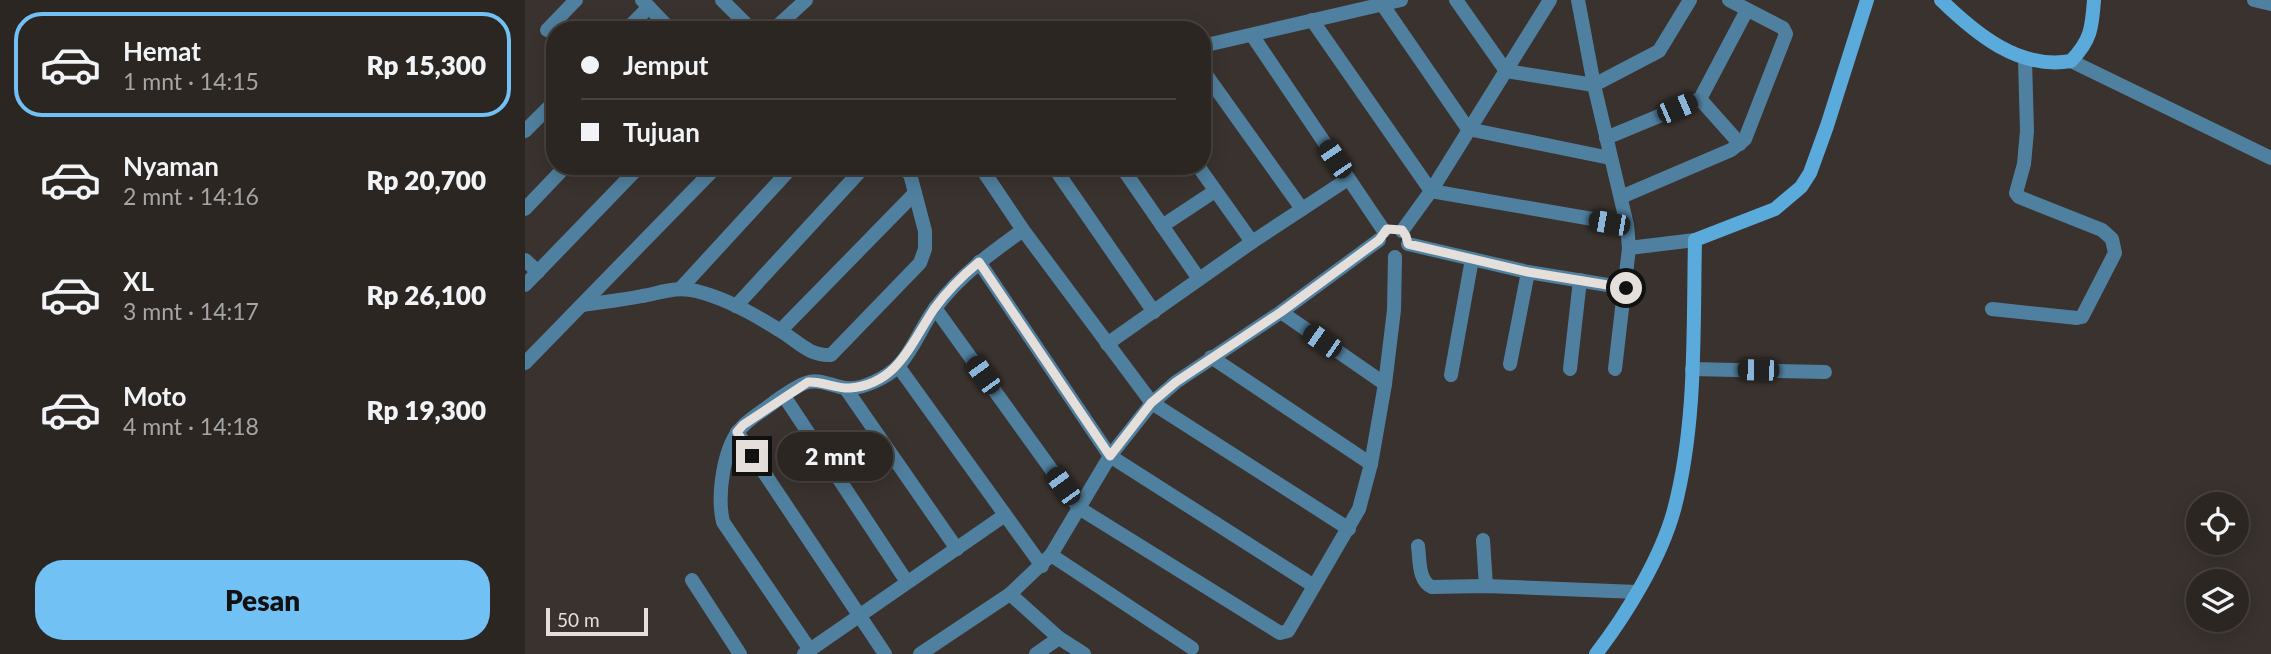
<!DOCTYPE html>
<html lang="id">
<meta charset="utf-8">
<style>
body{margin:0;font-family:Lato,sans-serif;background:#38322f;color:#f1f3f6;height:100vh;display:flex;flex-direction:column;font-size:26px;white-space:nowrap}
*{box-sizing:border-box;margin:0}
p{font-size:23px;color:#a6a5a5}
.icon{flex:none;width:38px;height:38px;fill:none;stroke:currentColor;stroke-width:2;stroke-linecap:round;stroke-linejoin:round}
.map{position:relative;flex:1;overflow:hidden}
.sheet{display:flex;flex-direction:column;background:#2c2622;width:525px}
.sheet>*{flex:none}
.top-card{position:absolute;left:21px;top:21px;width:665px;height:154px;border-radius:28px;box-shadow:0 4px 18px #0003,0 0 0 2px #484340;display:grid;align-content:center;height:154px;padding:0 35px;background:#2c2622}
.buttons{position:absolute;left:1661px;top:492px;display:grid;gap:14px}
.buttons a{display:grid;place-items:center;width:63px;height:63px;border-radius:50%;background:#2c2622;box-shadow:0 4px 18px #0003,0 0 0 2px #484340;font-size:35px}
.scale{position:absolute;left:21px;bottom:18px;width:102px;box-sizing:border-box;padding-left:7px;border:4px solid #e5dfdc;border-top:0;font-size:19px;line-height:24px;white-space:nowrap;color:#e5dfdc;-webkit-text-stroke:5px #3a322e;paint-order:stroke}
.end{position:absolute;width:32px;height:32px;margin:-16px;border:9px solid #e5dfdc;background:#111;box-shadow:0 0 0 4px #111}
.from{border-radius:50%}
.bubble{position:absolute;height:49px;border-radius:24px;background:#2c2622;box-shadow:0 4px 18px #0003,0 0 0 2px #484340;font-size:23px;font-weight:800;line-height:49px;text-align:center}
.car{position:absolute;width:21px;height:42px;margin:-21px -10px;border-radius:9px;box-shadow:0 0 5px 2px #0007;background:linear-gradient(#222 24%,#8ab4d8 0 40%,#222 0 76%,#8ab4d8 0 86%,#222 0)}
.top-card b{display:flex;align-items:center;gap:24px;height:66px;font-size:26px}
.top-card b+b{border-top:2px solid #484340}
.top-card i{width:18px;height:18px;background:#f1f3f6}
ul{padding:12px 0 0;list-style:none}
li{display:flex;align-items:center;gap:21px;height:105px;margin:0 14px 10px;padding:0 21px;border:4px solid transparent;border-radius:28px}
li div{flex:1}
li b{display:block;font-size:26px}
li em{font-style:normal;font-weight:800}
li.current{border-color:#71c1f5}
li>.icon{width:63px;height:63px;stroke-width:1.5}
.primary-button{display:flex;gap:14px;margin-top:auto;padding:14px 35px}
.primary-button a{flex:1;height:80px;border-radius:28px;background:#71c1f5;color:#111;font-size:28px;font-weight:800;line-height:80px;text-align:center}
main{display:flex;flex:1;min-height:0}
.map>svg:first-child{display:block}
</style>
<main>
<section class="sheet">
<ul>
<li class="current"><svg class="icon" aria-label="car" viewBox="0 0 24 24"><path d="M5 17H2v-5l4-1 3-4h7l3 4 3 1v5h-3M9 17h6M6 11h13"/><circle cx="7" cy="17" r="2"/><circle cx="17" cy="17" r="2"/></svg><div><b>Hemat</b><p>1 mnt · 14:15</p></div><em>Rp 15,300</em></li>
<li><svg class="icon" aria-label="car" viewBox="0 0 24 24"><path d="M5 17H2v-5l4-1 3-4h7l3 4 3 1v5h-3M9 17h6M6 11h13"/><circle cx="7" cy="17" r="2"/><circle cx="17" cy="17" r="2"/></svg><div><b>Nyaman</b><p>2 mnt · 14:16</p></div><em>Rp 20,700</em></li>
<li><svg class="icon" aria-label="car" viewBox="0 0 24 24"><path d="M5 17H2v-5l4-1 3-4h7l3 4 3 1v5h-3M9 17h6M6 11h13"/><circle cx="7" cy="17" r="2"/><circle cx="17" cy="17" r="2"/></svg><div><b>XL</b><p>3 mnt · 14:17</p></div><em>Rp 26,100</em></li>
<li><svg class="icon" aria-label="car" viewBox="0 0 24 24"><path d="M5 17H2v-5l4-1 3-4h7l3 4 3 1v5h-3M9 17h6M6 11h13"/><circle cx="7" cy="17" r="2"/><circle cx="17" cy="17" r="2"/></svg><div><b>Moto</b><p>4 mnt · 14:18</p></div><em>Rp 19,300</em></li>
</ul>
<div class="primary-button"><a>Pesan</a></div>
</section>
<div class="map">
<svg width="1746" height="654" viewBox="0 0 1746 654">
<rect width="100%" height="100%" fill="#3a322e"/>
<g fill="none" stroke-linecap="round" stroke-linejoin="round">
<g stroke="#50809f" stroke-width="14">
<polyline points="117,0 146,30"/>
<polyline points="197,0 227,30"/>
<polyline points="931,0 981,71 1069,85 1134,51 1165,0"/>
<polyline points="1053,0 1069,85 1102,225 1104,248 1090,369"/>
<polyline points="1729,0 1746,4"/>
<polyline points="857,4 943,129 1085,158"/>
<polyline points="787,20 906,191 1102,225"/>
<polyline points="22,30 51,0"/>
<polyline points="101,30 124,7"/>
<polyline points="248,30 281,0"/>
<polyline points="727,35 859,231"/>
<polyline points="677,46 876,0"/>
<polyline points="1546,61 1746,158"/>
<polyline points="677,69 777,209"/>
<polyline points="1175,99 1215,144"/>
<polyline points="0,131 30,101"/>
<polyline points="1081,138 1175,99 1222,10"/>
<polyline points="455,166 498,230 627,403 824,529"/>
<polyline points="528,166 629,312"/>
<polyline points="596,166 674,279"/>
<polyline points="673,166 727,242"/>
<polyline points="1096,197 1206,150 1220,139 1261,34 1258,28 1204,0"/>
<polyline points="0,209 41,166"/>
<polyline points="637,226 690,191"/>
<polyline points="877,231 906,191 1025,0"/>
<polyline points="883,244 1003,272 1101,288"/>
<polyline points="1104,248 1170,240"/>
<polyline points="0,260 13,272"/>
<polyline points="454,262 585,456 789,586"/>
<polyline points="0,285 115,166"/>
<polyline points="156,288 268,166"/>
<path d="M58 305C78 302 97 300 117 296 135 293 152 286 171 291 200 298 229 314 254 330 273 341 283 356 306 355L395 263 400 249V231L385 174 374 166"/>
<polyline points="211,306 340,166"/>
<polyline points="410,308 554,508 755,633 763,631 834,509 846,464 860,384 869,310 870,257"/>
<polyline points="1467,309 1552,318 1557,317 1590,253 1587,239 1577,230 1494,197 1491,193 1499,164 1502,131 1500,59"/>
<polyline points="756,312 860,384"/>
<polyline points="256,330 390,193"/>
<polyline points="582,344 727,242 823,179"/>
<polyline points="686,357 846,464"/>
<polyline points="0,363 192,166"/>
<polyline points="985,364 1003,272"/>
<polyline points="373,366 517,566"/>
<polyline points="1045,369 1055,280"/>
<polyline points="1167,369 1300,372"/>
<polyline points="926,375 947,259"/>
<polyline points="321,389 432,549"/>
<polyline points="259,396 382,582"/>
<polyline points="212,432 360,654"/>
<polyline points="958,540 961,586"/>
<path d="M893 546C895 560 893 581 907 587L961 586 1112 592"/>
<polyline points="526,555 667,648"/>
<polyline points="167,580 215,654"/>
<polyline points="485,594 534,638 559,654"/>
<path d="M285 650 198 522C192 496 198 445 218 426 228 416 241 409 252 400 261 394 274 384 284 382 297 379 309 387 321 388 337 390 363 377 374 365 389 349 397 325 411 307 435 275 466 253 498 230"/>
<polyline points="279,654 480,515"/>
<polyline points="395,654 485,594 526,555 585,456 627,403 651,382 756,312 854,240"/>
<polyline points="511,654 534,638"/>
</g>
<g stroke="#5aaadc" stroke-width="14">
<path d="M1416 0C1451 34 1494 70 1546 61 1566 40 1567 28 1569 0"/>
<path d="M1071 654C1101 615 1136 558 1149 510 1172 423 1168 329 1170 240L1250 209 1276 187 1285 173 1302 126 1342 0"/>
</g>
</g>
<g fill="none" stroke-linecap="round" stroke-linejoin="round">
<path stroke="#e5dfdc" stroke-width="9" d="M227 456 212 432 218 425 283 382C297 381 312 389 325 388 373 384 386 343 409 309 422 291 437 276 454 262L585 456 626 403 651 382 756 312 854 240 862 229 877 230 881 236 883 244 1003 272 1101 288"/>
</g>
</svg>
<div class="buttons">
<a><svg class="icon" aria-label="locate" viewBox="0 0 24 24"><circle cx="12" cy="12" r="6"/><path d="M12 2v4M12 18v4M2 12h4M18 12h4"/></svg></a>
<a><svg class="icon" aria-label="layers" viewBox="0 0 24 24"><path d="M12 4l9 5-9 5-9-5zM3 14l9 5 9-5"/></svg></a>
</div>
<div class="scale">50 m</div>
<i class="end from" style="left:1101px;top:288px"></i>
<i class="end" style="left:227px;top:456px"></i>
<div class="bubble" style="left:252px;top:432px;width:116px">2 mnt</div>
<i class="car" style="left:1152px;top:108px;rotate:67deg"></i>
<i class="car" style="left:810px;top:159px;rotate:326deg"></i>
<i class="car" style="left:1084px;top:223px;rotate:280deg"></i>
<i class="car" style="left:797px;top:341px;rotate:305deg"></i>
<i class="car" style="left:1233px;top:370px;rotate:271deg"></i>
<i class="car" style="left:458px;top:375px;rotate:324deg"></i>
<i class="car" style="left:538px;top:486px;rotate:324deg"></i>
<div class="top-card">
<b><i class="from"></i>Jemput</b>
<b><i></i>Tujuan</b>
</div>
</div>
</main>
